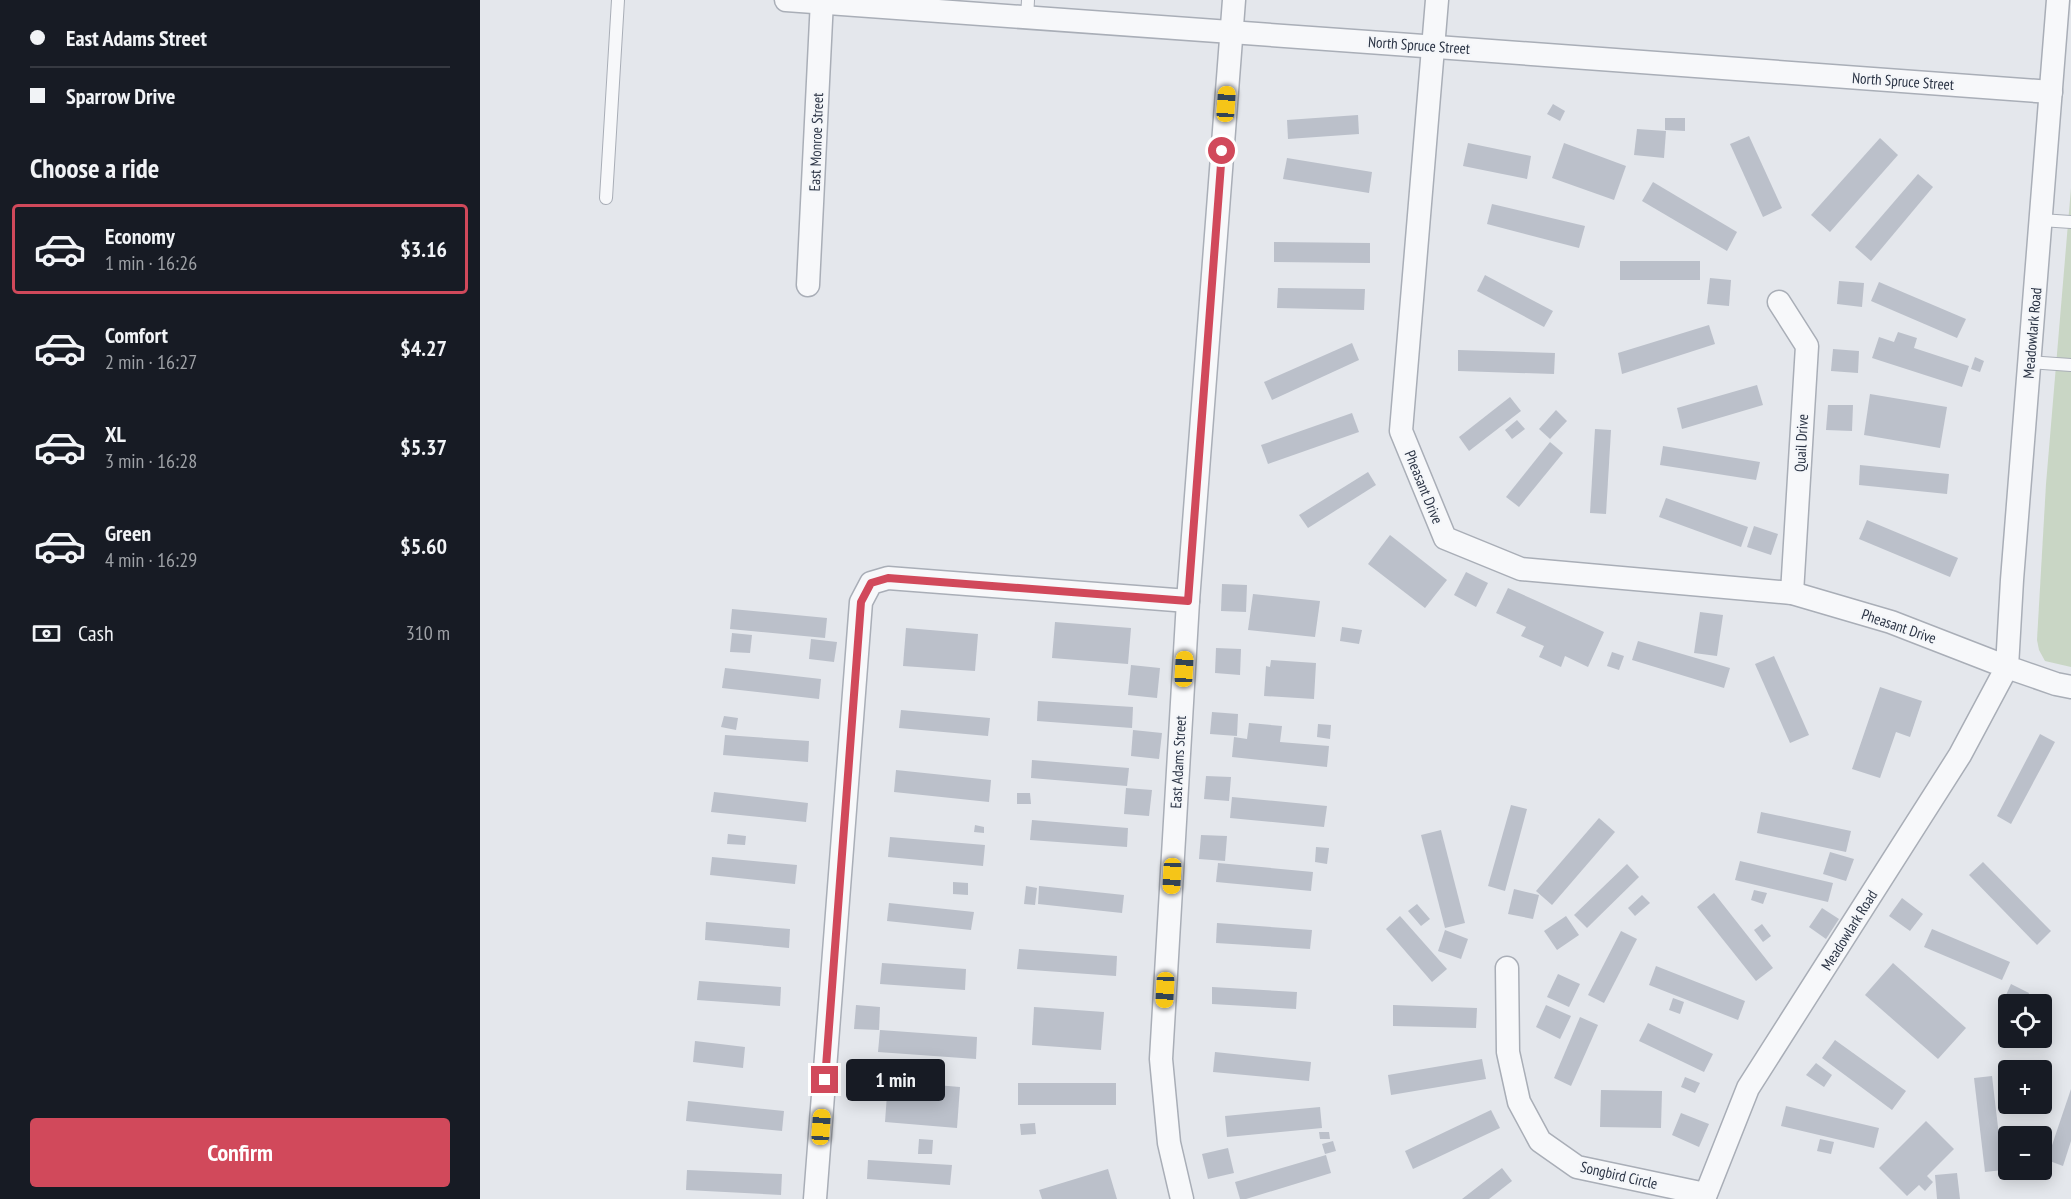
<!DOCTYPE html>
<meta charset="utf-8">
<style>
body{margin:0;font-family:"PT Sans Narrow",sans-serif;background:#20242c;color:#f1f3f6;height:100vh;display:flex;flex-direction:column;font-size:22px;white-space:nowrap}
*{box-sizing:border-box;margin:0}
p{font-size:20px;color:#9ea1a6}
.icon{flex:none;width:33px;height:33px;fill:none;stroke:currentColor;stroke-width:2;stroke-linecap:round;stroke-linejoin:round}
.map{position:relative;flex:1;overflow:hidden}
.panel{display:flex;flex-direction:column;background:#171b24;width:480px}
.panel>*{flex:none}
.banner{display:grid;align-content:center;height:132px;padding:0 30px;background:#171b24}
.fabs{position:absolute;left:1518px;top:994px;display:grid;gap:12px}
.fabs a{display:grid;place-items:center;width:54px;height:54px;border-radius:6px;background:#171b24;box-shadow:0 3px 15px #0003;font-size:30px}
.end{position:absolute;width:27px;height:27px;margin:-14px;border:8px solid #d1495b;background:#fff;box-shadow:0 0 0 3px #fff}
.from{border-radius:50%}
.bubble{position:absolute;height:42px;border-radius:6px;background:#171b24;box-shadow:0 3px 15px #0003;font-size:20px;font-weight:700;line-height:42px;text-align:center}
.car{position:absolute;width:18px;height:36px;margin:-18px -9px;border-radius:8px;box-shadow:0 0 4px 2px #0007;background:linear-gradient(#f5c518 24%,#345 0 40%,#f5c518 0 76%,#345 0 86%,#f5c518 0)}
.banner b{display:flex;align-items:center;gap:21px;height:57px;font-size:22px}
.banner b+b{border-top:2px solid #363941}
.banner i{width:15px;height:15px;background:#f1f3f6}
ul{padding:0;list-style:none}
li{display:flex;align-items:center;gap:18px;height:90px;margin:0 12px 9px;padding:0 18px;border:3px solid transparent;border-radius:6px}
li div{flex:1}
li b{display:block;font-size:22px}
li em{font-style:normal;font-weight:700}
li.active{border-color:#d1495b}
li>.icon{width:54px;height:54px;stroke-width:1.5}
h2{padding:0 30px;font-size:27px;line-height:72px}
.pay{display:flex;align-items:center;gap:15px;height:66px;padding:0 30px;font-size:22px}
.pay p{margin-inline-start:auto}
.button{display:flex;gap:12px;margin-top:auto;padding:12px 30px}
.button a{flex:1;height:69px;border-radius:6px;background:#d1495b;color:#fff;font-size:24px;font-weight:700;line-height:69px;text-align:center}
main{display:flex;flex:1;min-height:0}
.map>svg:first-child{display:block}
</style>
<main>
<section class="panel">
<div class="banner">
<b><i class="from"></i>East Adams Street</b>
<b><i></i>Sparrow Drive</b>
</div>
<h2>Choose a ride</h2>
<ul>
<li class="active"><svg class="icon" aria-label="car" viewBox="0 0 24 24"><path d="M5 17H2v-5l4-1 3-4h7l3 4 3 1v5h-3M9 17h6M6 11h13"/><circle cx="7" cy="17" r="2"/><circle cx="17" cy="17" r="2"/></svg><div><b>Economy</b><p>1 min · 16:26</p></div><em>$3.16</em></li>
<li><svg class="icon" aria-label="car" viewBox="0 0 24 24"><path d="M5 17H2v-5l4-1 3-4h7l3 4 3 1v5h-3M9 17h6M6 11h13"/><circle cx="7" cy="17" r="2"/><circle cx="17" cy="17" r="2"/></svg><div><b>Comfort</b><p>2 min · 16:27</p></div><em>$4.27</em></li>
<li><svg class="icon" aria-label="car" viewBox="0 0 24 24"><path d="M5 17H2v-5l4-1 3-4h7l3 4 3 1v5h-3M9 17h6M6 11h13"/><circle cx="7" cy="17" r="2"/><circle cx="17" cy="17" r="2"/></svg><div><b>XL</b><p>3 min · 16:28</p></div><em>$5.37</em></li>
<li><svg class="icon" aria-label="car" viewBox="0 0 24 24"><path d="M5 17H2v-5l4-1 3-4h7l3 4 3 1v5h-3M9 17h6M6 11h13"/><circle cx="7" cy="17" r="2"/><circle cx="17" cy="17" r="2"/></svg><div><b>Green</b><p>4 min · 16:29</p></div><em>$5.60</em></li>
</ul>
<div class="pay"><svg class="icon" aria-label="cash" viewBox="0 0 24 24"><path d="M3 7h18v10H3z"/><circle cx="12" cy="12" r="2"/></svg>Cash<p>310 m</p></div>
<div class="button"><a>Confirm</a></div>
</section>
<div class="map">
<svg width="1591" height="1199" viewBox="0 0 1591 1199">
<rect width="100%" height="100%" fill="#e4e7ec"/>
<polygon fill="#c9d6c5" points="1591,188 1591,667 1565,661 1559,650 1557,640 1566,484"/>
<g fill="#bbc0ca">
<polygon points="1073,104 1085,111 1080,121 1067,114"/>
<polygon points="878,115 879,134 808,139 807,120"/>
<polygon points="1185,118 1205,118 1205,131 1185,130"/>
<polygon points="1157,129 1186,131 1184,158 1154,155"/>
<polygon points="1269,136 1302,208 1283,217 1250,144"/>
<polygon points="1400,138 1418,155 1350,232 1331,215"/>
<polygon points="988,143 1051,156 1047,179 983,166"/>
<polygon points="1084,143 1146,166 1134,200 1072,178"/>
<polygon points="807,158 892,172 889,193 803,179"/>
<polygon points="1438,174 1453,187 1391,261 1375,247"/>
<polygon points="1173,182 1257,232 1247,251 1162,201"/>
<polygon points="1012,204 1105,226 1099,248 1007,224"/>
<polygon points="794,242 890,243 890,263 794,262"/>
<rect x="1140" y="261" width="80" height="19"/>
<polygon points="1005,275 1073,311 1064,327 997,291"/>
<polygon points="1230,278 1251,280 1249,306 1227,304"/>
<polygon points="1359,281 1384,283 1382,307 1357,304"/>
<polygon points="1399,282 1486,319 1477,338 1391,301"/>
<polygon points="798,288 885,289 884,310 797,308"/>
<polygon points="1229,325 1235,344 1142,374 1138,353"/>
<polygon points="1418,332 1437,338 1434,348 1489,366 1482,387 1392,358 1399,337 1414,342"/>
<polygon points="872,343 879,360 792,400 784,382"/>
<polygon points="1353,349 1379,351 1378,373 1351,371"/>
<polygon points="978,350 1075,353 1074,374 978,371"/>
<polygon points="1495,357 1504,361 1500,372 1491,369"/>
<polygon points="1277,385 1283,405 1202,429 1197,408"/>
<polygon points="1390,394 1467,407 1460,448 1384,435"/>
<polygon points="1030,397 1041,411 989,451 979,437"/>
<polygon points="1348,405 1373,405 1372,431 1346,430"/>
<polygon points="1076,410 1087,421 1070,439 1059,429"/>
<polygon points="872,413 879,432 788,464 781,445"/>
<polygon points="1037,420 1045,429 1032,439 1025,430"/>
<polygon points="1115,429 1131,430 1126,514 1110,513"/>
<polygon points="1070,442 1083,453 1039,507 1026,497"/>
<polygon points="1183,446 1280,462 1276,480 1180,465"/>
<polygon points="1380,465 1469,474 1467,494 1379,485"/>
<polygon points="888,472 896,485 828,528 819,515"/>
<polygon points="1186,498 1268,527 1261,547 1179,517"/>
<polygon points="1387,520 1478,558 1470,577 1379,539"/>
<polygon points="1274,526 1298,534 1291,555 1267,547"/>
<polygon points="910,535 967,580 945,608 888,564"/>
<polygon points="986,572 1008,583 996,607 974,595"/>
<polygon points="742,584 767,585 766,612 741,611"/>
<polygon points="1028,588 1057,601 1052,610 1057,601 1124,632 1108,667 1085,656 1081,667 1059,657 1064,646 1041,636 1046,627 1016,613"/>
<polygon points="773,594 840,601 835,637 768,630"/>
<polygon points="252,609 347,618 345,638 250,629"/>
<polygon points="1220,612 1243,615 1237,656 1214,653"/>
<polygon points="575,622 651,628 648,664 572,658"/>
<polygon points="862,627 882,630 879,644 860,641"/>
<polygon points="426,628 498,634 495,671 423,666"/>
<polygon points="252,633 272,635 270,653 250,652"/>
<polygon points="331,639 357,642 354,662 329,659"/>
<polygon points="1158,641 1250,668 1244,688 1152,660"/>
<polygon points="736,648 761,649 760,675 735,673"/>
<polygon points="1132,652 1144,656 1139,670 1127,666"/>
<polygon points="1294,656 1329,735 1310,743 1275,664"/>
<polygon points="791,660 836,663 834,699 784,696 786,666 790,667"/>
<polygon points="651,665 680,668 677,698 648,695"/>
<polygon points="245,668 341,679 339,699 242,688"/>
<polygon points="1400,687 1442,701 1430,737 1416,732 1400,778 1372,769"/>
<polygon points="558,701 653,707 652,728 557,721"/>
<polygon points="421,710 510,718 508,736 419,728"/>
<polygon points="732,712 758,714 757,736 730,734"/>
<polygon points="244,716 258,718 256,730 241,727"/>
<polygon points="769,723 802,726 800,742 849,746 847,767 752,757 754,737 767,739"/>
<polygon points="838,724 851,725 850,739 837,737"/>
<polygon points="653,730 682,733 679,759 651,756"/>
<polygon points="1560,734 1575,742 1531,824 1517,816"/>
<polygon points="245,735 329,741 328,762 243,755"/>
<polygon points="552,760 649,768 647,786 551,778"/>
<polygon points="416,770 511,780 509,802 414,792"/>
<polygon points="726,776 751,777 749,801 724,799"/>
<polygon points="646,788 672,790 669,816 644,814"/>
<polygon points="234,792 328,803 326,822 231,812"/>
<polygon points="537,793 550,793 551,804 537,804"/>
<polygon points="752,797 847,806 844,827 750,818"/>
<polygon points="1031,805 1047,809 1025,891 1008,886"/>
<polygon points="1281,812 1371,831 1366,852 1277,833"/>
<polygon points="1119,818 1135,832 1072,905 1056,891"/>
<polygon points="552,820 648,828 647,847 550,840"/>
<polygon points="495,825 504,827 504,833 494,832"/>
<polygon points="961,830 985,923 965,928 941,835"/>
<polygon points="248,834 266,836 265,845 247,844"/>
<polygon points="721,835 747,836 745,861 719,859"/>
<polygon points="410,837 505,845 503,866 408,857"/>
<polygon points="836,847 849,848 847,864 835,862"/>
<polygon points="1350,852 1374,859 1366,881 1343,874"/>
<polygon points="232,857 317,865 315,884 230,875"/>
<polygon points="1260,861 1353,883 1348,902 1255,880"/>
<polygon points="1503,862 1571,931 1557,945 1489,875"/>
<polygon points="738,863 833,872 831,891 736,882"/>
<polygon points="1147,864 1159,877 1107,928 1094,915"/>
<polygon points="473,882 488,883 488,895 473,894"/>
<polygon points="546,886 557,888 555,905 544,904"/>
<polygon points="559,886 644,895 642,913 558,904"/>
<polygon points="1034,889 1059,895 1053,919 1028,914"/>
<polygon points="1274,890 1287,893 1283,904 1271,900"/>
<polygon points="1234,893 1293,968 1276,981 1217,907"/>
<polygon points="1162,895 1170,903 1155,916 1148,908"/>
<polygon points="1422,898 1443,914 1430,931 1409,916"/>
<polygon points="409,903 494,912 491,930 407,921"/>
<polygon points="937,904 950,919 941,926 928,911"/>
<polygon points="1342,908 1359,919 1346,939 1329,927"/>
<polygon points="920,916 967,969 952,982 906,929"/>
<polygon points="1086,916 1099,935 1077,950 1064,931"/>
<polygon points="226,922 310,929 309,948 225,940"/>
<polygon points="737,923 832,930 830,949 736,943"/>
<polygon points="1282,924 1291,936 1283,942 1274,930"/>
<polygon points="1452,929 1530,962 1522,980 1444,947"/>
<polygon points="965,930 988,939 981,959 958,951"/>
<polygon points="1141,931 1157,939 1124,1003 1108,995"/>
<polygon points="539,949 637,956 636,976 537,969"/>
<polygon points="402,963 486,969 485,990 400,984"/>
<polygon points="1413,963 1486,1028 1458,1059 1385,995"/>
<polygon points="1176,966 1265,1001 1258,1020 1169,985"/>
<polygon points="1078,974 1100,984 1089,1007 1067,997"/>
<polygon points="219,981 301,987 300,1006 217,1000"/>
<polygon points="1531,984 1549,993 1545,1003 1526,995"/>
<polygon points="732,987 817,992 816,1009 732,1004"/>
<polygon points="1193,998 1204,1002 1200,1014 1189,1010"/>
<polygon points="376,1005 400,1007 399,1030 374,1029"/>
<polygon points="913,1005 997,1008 996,1028 913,1026"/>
<polygon points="1066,1005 1091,1016 1080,1039 1056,1027"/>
<polygon points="554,1007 624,1012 621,1050 552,1045"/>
<polygon points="1100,1017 1118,1025 1091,1086 1074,1078"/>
<polygon points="1168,1023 1233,1054 1224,1072 1159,1041"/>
<polygon points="400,1030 497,1037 496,1059 398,1052"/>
<polygon points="1355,1040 1426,1091 1412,1110 1342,1058"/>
<polygon points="215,1041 265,1047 263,1068 213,1062"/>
<polygon points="735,1052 831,1062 829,1081 733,1072"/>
<polygon points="1002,1059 1006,1079 911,1095 908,1075"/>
<polygon points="1336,1063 1352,1075 1344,1087 1326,1075"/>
<polygon points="372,1065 405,1068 403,1097 370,1094"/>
<polygon points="1512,1076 1523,1170 1505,1172 1494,1078"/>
<polygon points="1205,1077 1220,1083 1215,1093 1201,1087"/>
<polygon points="408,1081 480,1087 477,1128 405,1122"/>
<rect x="538" y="1083" width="98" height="22"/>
<polygon points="1591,1089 1591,1141 1583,1166 1567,1160"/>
<polygon points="1121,1090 1182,1091 1181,1128 1120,1127"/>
<polygon points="208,1101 304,1111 302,1131 206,1121"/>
<polygon points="1306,1106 1399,1128 1394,1148 1301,1126"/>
<polygon points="840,1107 842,1128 747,1137 745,1116"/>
<polygon points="1011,1110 1020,1128 933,1169 925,1151"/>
<polygon points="1201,1113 1229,1124 1219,1147 1192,1135"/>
<polygon points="1446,1121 1474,1149 1447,1176 1453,1182 1445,1191 1439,1185 1427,1196 1399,1168"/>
<polygon points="555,1123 556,1134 541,1135 540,1124"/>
<polygon points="839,1132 849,1132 850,1139 840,1139"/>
<polygon points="439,1139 453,1140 452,1154 438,1154"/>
<polygon points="1340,1139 1354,1142 1351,1154 1337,1151"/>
<polygon points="853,1141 856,1151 845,1154 842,1144"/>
<polygon points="748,1148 754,1173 728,1179 722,1154"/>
<polygon points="846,1155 851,1173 766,1199 760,1199 755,1182"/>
<polygon points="388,1160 472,1165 470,1185 387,1179"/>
<polygon points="1022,1168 1032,1181 1009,1199 982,1199"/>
<polygon points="628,1169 637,1199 562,1199 559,1190"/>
<polygon points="207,1170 302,1174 301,1195 206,1190"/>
<polygon points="1477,1173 1480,1199 1457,1199 1455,1175"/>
</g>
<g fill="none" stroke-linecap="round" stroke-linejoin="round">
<g stroke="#a9aeb7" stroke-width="14">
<g id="lane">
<polyline points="547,18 548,0"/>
<polyline points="126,198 138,0"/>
<polyline points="1561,220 1591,222"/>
<polyline points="1549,362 1591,365"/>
</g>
</g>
<g stroke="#a9aeb7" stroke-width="25">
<g id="street">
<path d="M306 0C728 31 1149 60 1571 92"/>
<polyline points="957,0 921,431 965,538 1041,569 1312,593 1411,622 1527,667 1480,755 1268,1088 1224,1199"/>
<polyline points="1578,0 1532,580 1527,667 1576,684 1591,687"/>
<polyline points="328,285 342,0"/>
<polyline points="1299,302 1327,346 1312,593"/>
<polyline points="1027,968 1028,1052 1039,1102 1060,1141 1097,1167 1225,1194"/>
<polyline points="335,1199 381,602 391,583 408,578 708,601"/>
<polyline points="702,1199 689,1143 681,1059 708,601 754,0"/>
</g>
</g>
<use href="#lane" stroke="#f7f8fa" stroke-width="12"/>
<use href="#street" stroke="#f7f8fa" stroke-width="22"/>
</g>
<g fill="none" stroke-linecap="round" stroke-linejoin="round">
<polyline stroke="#d1495b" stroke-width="8" points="345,1080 381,602 391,583 408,578 708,601 742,151"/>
</g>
<g text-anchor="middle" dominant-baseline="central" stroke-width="4.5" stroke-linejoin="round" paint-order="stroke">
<g font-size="15" fill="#2b3445" stroke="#f4f6f9">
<text transform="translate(939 45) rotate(4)">North Spruce Street</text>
<text transform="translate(1423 81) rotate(4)">North Spruce Street</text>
<text transform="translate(336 142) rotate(-88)">East Monroe Street</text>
<text transform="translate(1552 333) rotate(-85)">Meadowlark Road</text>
<text transform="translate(1321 443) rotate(-87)">Quail Drive</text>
<text transform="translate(944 487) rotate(68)">Pheasant Drive</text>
<text transform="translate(1419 626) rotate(19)">Pheasant Drive</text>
<text transform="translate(698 762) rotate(-87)">East Adams Street</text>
<text transform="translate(1369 930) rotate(-58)">Meadowlark Road</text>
<text transform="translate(1139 1175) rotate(13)">Songbird Circle</text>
</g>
</g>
</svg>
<div class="fabs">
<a><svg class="icon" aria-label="locate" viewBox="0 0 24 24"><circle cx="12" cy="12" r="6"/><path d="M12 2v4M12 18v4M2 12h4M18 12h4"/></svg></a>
<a>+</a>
<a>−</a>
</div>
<i class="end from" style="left:742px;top:151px"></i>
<i class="end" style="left:345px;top:1080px"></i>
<div class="bubble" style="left:366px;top:1059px;width:99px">1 min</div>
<i class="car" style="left:746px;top:104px;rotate:4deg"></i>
<i class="car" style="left:704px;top:669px;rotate:3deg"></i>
<i class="car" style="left:692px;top:876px;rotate:183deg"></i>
<i class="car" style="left:685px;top:990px;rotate:183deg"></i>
<i class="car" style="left:341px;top:1127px;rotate:4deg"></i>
</div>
</main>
